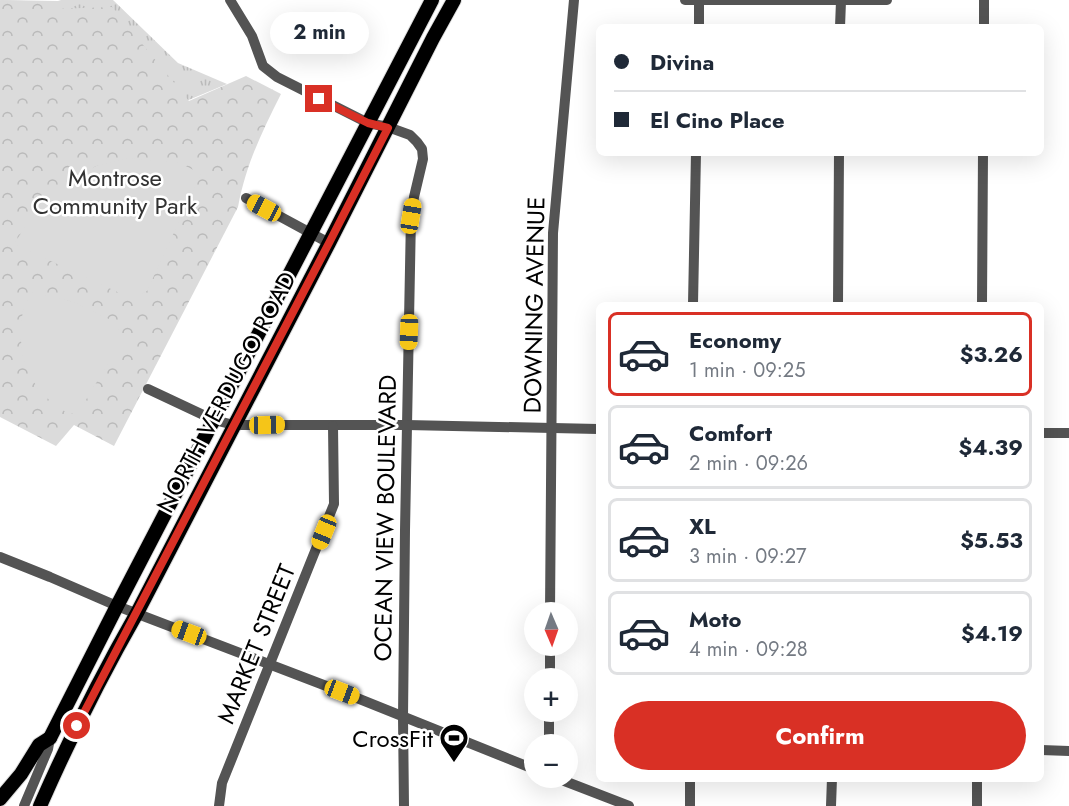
<!DOCTYPE html>
<meta charset="utf-8">
<style>
body{margin:0;font-family:Jost,sans-serif;background:#f6f6f7;color:#1f2937;height:100vh;display:flex;flex-direction:column;font-size:22px;white-space:nowrap}
*{box-sizing:border-box;margin:0}
p{font-size:20px;color:#747a83}
.icon{flex:none;width:33px;height:33px;fill:none;stroke:currentColor;stroke-width:2;stroke-linecap:round;stroke-linejoin:round}
.map{position:relative;flex:1;overflow:hidden}
.details{position:absolute;left:596px;top:302px;width:448px;height:480px;display:flex;flex-direction:column;background:#fff;border-radius:9px;box-shadow:0 6px 24px #0002}
.details>*{flex:none}
.hud{position:absolute;left:596px;top:24px;width:448px;height:132px;border-radius:9px;box-shadow:0 6px 24px #0002;display:grid;align-content:center;height:132px;padding:0 18px;background:#fff}
.needle{width:39px;rotate:178deg}
.buttons{position:absolute;left:524px;top:602px;display:grid;gap:12px}
.buttons a{display:grid;place-items:center;width:54px;height:54px;border-radius:50%;background:#fff;box-shadow:0 6px 24px #0002;font-size:30px}
.end{position:absolute;width:27px;height:27px;margin:-14px;border:8px solid #d93025;background:#fff;box-shadow:0 0 0 3px #fff}
.from{border-radius:50%}
.bubble{position:absolute;height:42px;border-radius:21px;background:#fff;box-shadow:0 6px 24px #0002;font-size:20px;font-weight:700;line-height:42px;text-align:center}
.car{position:absolute;width:18px;height:36px;margin:-18px -9px;border-radius:8px;box-shadow:0 0 4px 2px #0007;background:linear-gradient(#f5c518 24%,#345 0 40%,#f5c518 0 76%,#345 0 86%,#f5c518 0)}
.hud b{display:flex;align-items:center;gap:21px;height:57px;font-size:22px}
.hud b+b{border-top:2px solid #e0e1e3}
.hud i{width:15px;height:15px;background:#1f2937}
ul{padding:10px 0 0;list-style:none}
li{display:flex;align-items:center;gap:18px;height:84px;margin:0 12px 9px;padding:0 6px;border:3px solid #e0e1e3;border-radius:9px}
li div{flex:1}
li b{display:block;font-size:22px}
li em{font-style:normal;font-weight:700}
li.on{border-color:#d93025}
li>.icon{width:54px;height:54px;stroke-width:1.5}
.button{display:flex;gap:12px;margin-top:auto;padding:12px 18px}
.button a{flex:1;height:69px;border-radius:36px;background:#d93025;color:#fff;font-size:24px;font-weight:700;line-height:69px;text-align:center}
.map>svg:first-child{display:block}
</style>
<div class="map">
<svg width="1069" height="806" viewBox="0 0 1069 806">
<defs>
<pattern id="grass-tufts" width="24" height="20" patternUnits="userSpaceOnUse" patternTransform="scale(1.5)"><rect width="24" height="20" fill="#dbdbdb"/><path d="M3 7l-1-3M5 7V3M7 7l1-3M15 17l-1-3M17 17v-4M19 17l1-3" fill="none" stroke="#bababa"/></pattern>
<pattern id="forest-crowns" width="20" height="18" patternUnits="userSpaceOnUse" patternTransform="scale(1.5)"><rect width="20" height="18" fill="#dbdbdb"/><path d="M2 6a3 3 0 1 1 6 0M12 15a3 3 0 1 1 6 0" fill="none" stroke="#bababa"/></pattern>
</defs>
<rect width="100%" height="100%" fill="#fff"/>
<polygon fill="url(#grass-tufts)" points="0,0 58,1 61,0 113,0 178,63 227,84 179,104"/>
<path fill="url(#forest-crowns)" d="M0 0 51 2 53 9 112 7 189 101 246 76 281 94C262 132 246 164 238 207L114 446 74 425 56 446 0 417Z"/>
<g fill="#dbdbdb">
<polygon points="128,158 180,163 201,174 147,291 138,296 126,296 14,244 43,199 63,184 96,166"/>
<polygon points="31,292 74,302 113,321 118,329 121,337 118,347 78,413 69,414 55,405 39,391 28,371 23,357 20,333 23,310"/>
</g>
<g fill="none" stroke-linecap="round" stroke-linejoin="round">
<g stroke="#dbdbdb" stroke-width="16">
<g id="major">
<polyline points="50,738 117,606 432,0"/>
<polyline points="0,799 21,774 39,745 50,738"/>
<path d="M40 806C69 740 101 676 137 613L329 243 433 38 454 0"/>
</g>
</g>
<g stroke="#545454" stroke-width="10">
<polyline points="230,0 252,36 263,66 277,77 368,123 388,127 410,135 417,142 422,149 423,159 414,197 411,216 405,530 403,717 404,806"/>
<polyline points="685,0 887,0"/>
<polyline points="984,0 984,27"/>
<polyline points="699,27 699,1"/>
<polyline points="840,27 841,1"/>
<polyline points="246,198 329,243"/>
<polyline points="693,304 696,153"/>
<polyline points="838,304 839,153"/>
<polyline points="982,304 983,153"/>
<polyline points="148,389 214,420 234,425 407,425 598,429"/>
<polyline points="1041,433 1069,433"/>
<polyline points="0,557 50,577 117,606 342,692 534,769"/>
<polyline points="550,612 553,233 574,0"/>
<polyline points="550,678 550,645"/>
<polyline points="549,744 549,711"/>
<polyline points="1041,750 1069,751"/>
<polyline points="554,777 629,806"/>
<polyline points="24,806 48,749 50,738"/>
<polyline points="219,806 222,783 334,504 333,426"/>
<polyline points="690,806 690,778"/>
<polyline points="831,806 832,778"/>
<polyline points="977,806 977,778"/>
</g>
<use href="#major" stroke="#000" stroke-width="14"/>
</g>
<g fill="none" stroke-linecap="round" stroke-linejoin="round">
<polyline stroke="#d93025" stroke-width="8" points="77,726 329,243 388,128 368,123 319,99"/>
</g>
<defs>
<g id="stadium-pin" transform="scale(1.5)"><path d="M0 17L-7.5 6A9.5 9.5 0 1 1 7.5 6Z" fill="#000" stroke="#fff"/><path d="M0-5a6.5 5 0 1 0 0 10a6.5 5 0 1 0 0-10ZM-3.5-1.8h7v3.6h-7Z" fill="#fff"/></g>
</defs>
<g fill-rule="evenodd">
<use href="#stadium-pin" x="454" y="738"/>
</g>
<g text-anchor="middle" dominant-baseline="central" stroke-width="5" stroke-linejoin="round" paint-order="stroke">
<g font-size="24" fill="#323232" stroke="#fff">
<text x="115" y="177">Montrose<tspan x="115" dy="28">Community Park</tspan></text>
</g>
<g font-size="24" fill="#000" stroke="#fff">
<text transform="translate(534 305) rotate(-89)">DOWNING AVENUE</text>
<text transform="translate(226 392) rotate(-62)">NORTH VERDUGO ROAD</text>
<text transform="translate(385 518) rotate(-89)">OCEAN VIEW BOULEVARD</text>
<text transform="translate(256 644) rotate(-68)">MARKET STREET</text>
</g>
<g font-size="24" fill="#000" stroke="#fff" text-anchor="end">
<text x="433" y="738">CrossFit</text>
</g>
</g>
</svg>
<div class="buttons">
<a><svg class="needle" viewBox="-14 -14 28 28"><path d="M0-13l5 13h-10z" fill="#e53935"/><path d="M0 13l5-13h-10z" fill="#747a83"/></svg></a>
<a>+</a>
<a>−</a>
</div>
<i class="end from" style="left:77px;top:726px"></i>
<i class="end" style="left:319px;top:99px"></i>
<div class="bubble" style="left:270px;top:12px;width:99px">2 min</div>
<i class="car" style="left:264px;top:208px;rotate:298deg"></i>
<i class="car" style="left:411px;top:216px;rotate:9deg"></i>
<i class="car" style="left:409px;top:332px;rotate:182deg"></i>
<i class="car" style="left:267px;top:425px;rotate:89deg"></i>
<i class="car" style="left:324px;top:532px;rotate:202deg"></i>
<i class="car" style="left:189px;top:633px;rotate:290deg"></i>
<i class="car" style="left:342px;top:692px;rotate:111deg"></i>
<div class="hud">
<b><i class="from"></i>Divina</b>
<b><i></i>El Cino Place</b>
</div>
<section class="details">
<ul>
<li class="on"><svg class="icon" aria-label="car" viewBox="0 0 24 24"><path d="M5 17H2v-5l4-1 3-4h7l3 4 3 1v5h-3M9 17h6M6 11h13"/><circle cx="7" cy="17" r="2"/><circle cx="17" cy="17" r="2"/></svg><div><b>Economy</b><p>1 min · 09:25</p></div><em>$3.26</em></li>
<li><svg class="icon" aria-label="car" viewBox="0 0 24 24"><path d="M5 17H2v-5l4-1 3-4h7l3 4 3 1v5h-3M9 17h6M6 11h13"/><circle cx="7" cy="17" r="2"/><circle cx="17" cy="17" r="2"/></svg><div><b>Comfort</b><p>2 min · 09:26</p></div><em>$4.39</em></li>
<li><svg class="icon" aria-label="car" viewBox="0 0 24 24"><path d="M5 17H2v-5l4-1 3-4h7l3 4 3 1v5h-3M9 17h6M6 11h13"/><circle cx="7" cy="17" r="2"/><circle cx="17" cy="17" r="2"/></svg><div><b>XL</b><p>3 min · 09:27</p></div><em>$5.53</em></li>
<li><svg class="icon" aria-label="car" viewBox="0 0 24 24"><path d="M5 17H2v-5l4-1 3-4h7l3 4 3 1v5h-3M9 17h6M6 11h13"/><circle cx="7" cy="17" r="2"/><circle cx="17" cy="17" r="2"/></svg><div><b>Moto</b><p>4 min · 09:28</p></div><em>$4.19</em></li>
</ul>
<div class="button"><a>Confirm</a></div>
</section>
</div>
